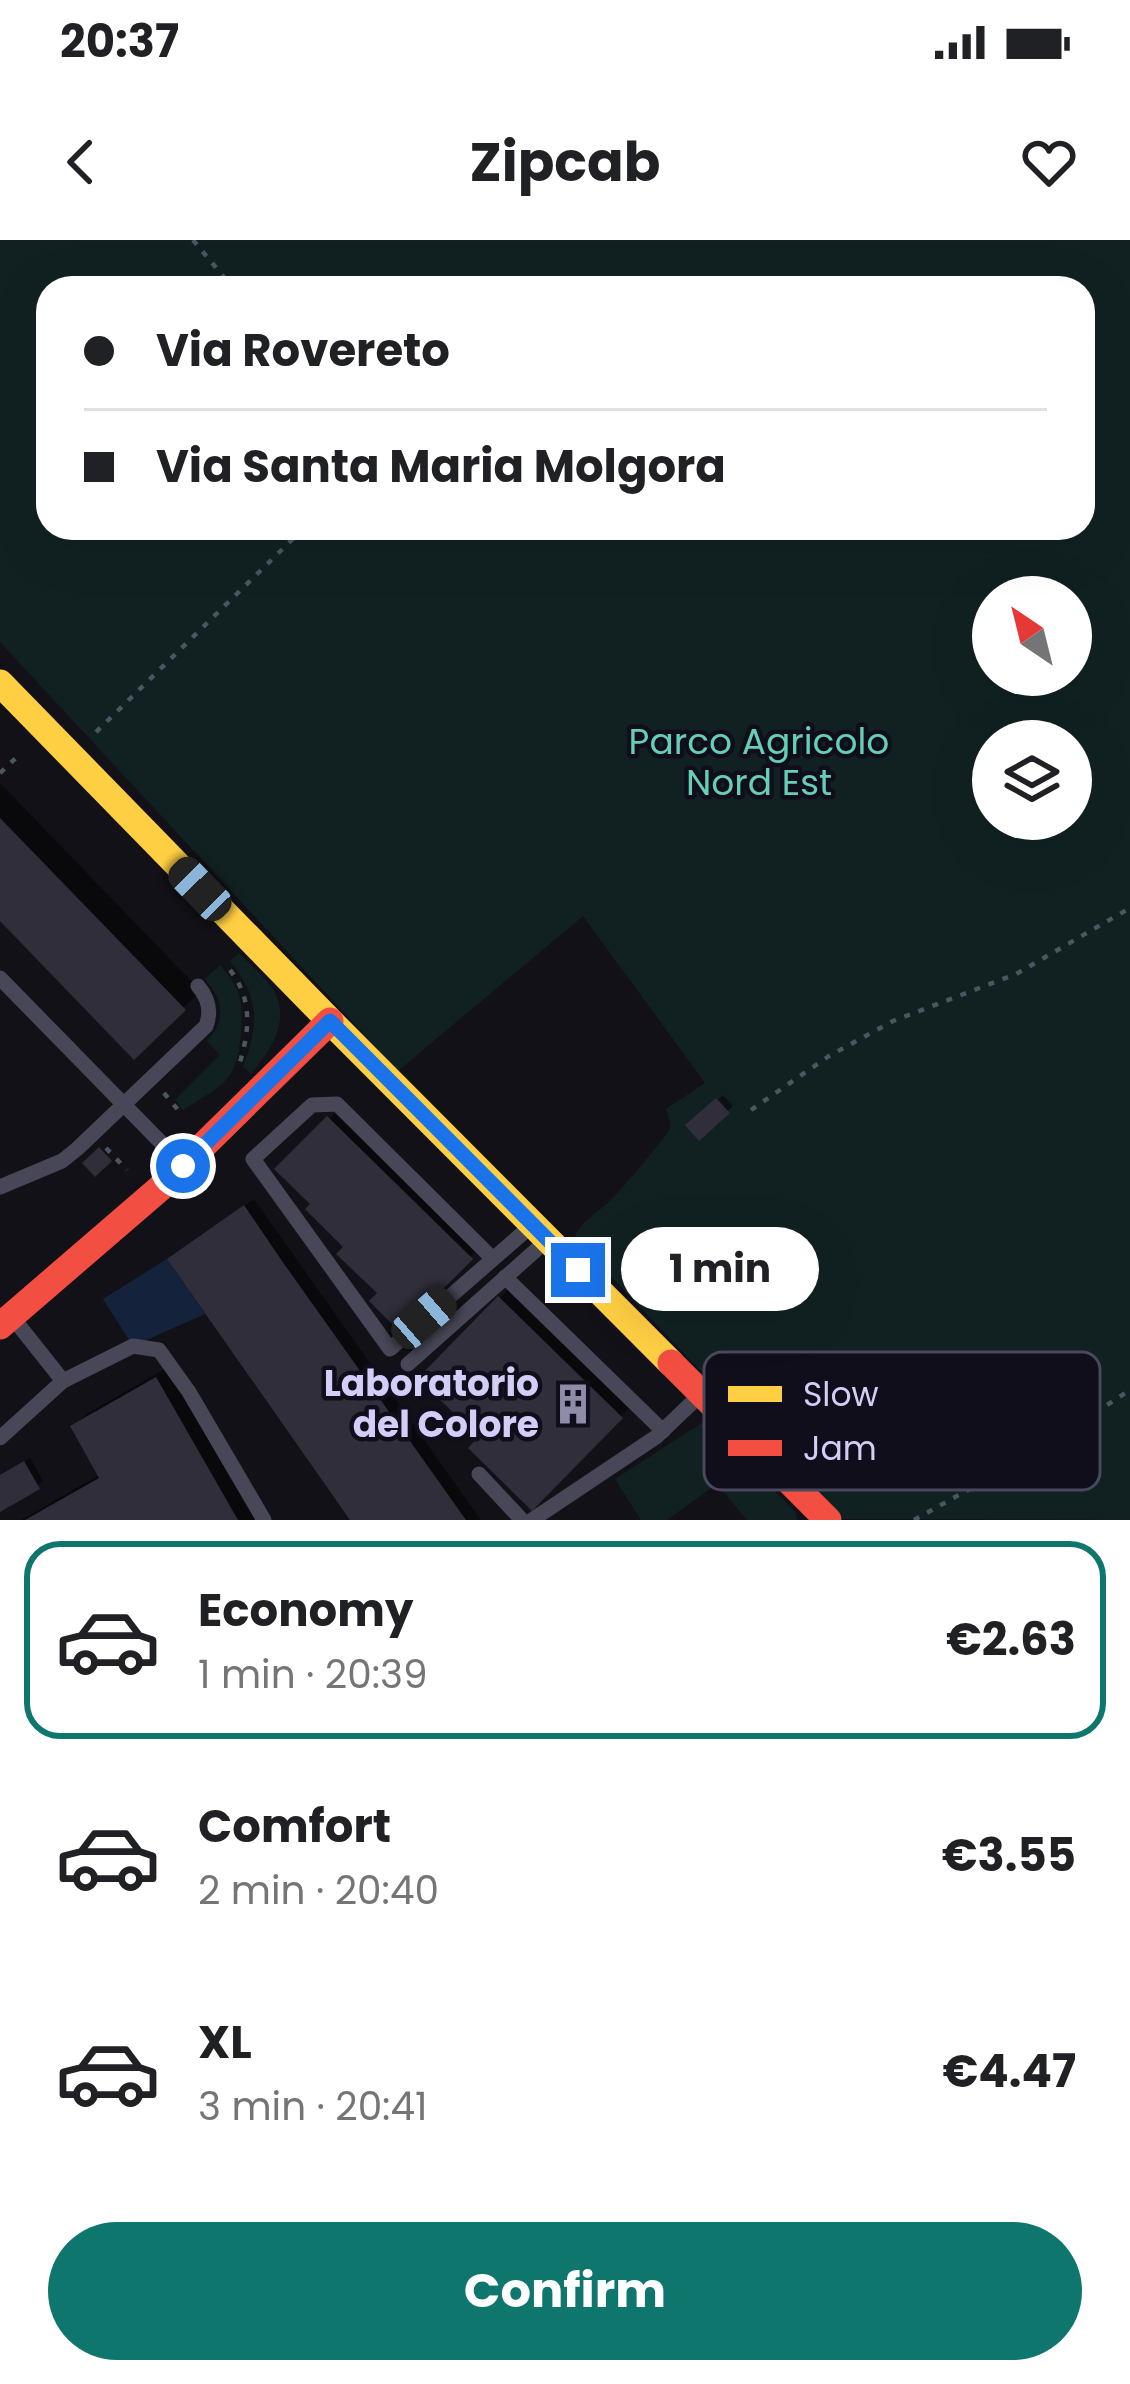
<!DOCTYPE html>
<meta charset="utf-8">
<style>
body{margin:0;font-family:Poppins,sans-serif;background:#f6f6f6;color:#202124;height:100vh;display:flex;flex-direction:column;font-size:45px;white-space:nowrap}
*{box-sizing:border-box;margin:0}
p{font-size:39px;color:#757577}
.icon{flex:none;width:66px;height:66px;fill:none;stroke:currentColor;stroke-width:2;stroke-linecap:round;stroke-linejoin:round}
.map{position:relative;height:1280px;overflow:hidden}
.side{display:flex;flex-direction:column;background:#fff;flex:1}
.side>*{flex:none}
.top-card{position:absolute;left:36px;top:36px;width:1059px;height:264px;border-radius:36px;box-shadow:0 12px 48px #0002;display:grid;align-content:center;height:264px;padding:0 48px;background:#fff}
.needle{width:78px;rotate:325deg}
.buttons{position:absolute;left:972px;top:336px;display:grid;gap:24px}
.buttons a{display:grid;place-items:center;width:120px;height:120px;border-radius:50%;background:#fff;box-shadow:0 12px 48px #0002;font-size:60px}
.end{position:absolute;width:54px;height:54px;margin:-27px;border:15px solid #1a73e8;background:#fff;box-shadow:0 0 0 6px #fff}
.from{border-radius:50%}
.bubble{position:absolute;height:84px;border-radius:42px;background:#fff;box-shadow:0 12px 48px #0002;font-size:39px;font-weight:700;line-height:84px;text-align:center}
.car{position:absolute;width:36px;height:72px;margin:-36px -18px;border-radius:15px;box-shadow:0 0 9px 3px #0007;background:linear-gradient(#222 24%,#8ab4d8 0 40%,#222 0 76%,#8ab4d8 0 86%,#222 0)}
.top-card b{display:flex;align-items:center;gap:42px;height:114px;font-size:45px}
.top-card b+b{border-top:3px solid #e0e0e0}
.top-card i{width:30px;height:30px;background:#202124}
ul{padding:21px 0 0;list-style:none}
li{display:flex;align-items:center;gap:36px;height:198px;margin:0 24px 18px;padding:0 24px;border:6px solid transparent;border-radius:36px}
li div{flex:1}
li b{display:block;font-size:45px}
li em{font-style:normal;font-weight:700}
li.active{border-color:#0f766e}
li>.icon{width:108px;height:108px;stroke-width:1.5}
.action{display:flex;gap:24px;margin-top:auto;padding:24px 48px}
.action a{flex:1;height:138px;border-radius:72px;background:#0f766e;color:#fff;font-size:48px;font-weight:700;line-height:138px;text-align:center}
.status{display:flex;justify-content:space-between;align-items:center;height:84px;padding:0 60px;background:#fff;direction:ltr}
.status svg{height:33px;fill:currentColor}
header{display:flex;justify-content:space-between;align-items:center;height:156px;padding:0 48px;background:#fff;font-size:54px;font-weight:700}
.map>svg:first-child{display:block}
</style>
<div class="status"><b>20:37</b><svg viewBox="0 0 49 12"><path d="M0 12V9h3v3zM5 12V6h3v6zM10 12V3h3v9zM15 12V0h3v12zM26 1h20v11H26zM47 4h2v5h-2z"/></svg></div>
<header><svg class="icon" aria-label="back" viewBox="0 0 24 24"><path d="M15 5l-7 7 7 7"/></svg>Zipcab<svg class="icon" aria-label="heart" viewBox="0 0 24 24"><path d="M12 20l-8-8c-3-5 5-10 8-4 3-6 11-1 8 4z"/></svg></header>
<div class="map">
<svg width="1130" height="1280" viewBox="0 0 1130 1280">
<rect width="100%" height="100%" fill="#121118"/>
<g fill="#112122" fill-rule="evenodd">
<path d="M0 0H1130V1280L841 1279 577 1001 575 994C585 980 596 973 609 962 616 956 670 893 670 888 671 882 668 875 666 869L705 843 583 676 398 831 0 402ZM48 48H1083V288H48ZM993 357H1071V435H993ZM993 501H1071V579H993Z"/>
<path d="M239 713C250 725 266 737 274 751 291 781 270 811 251 834L243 827C259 785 260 757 230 721Z"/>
<path d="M220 725C228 735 237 745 240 758 244 776 241 820 230 835 219 850 198 860 183 870L175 860 220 815 207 801C227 779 223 760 205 739Z"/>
<polygon points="706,1180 796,1273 797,1280 747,1280 717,1244 667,1280 641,1280 615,1239"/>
</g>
<polygon fill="#14233b" points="167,1019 205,1074 133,1106 103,1059"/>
<g fill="#0007">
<polygon points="0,543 201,751 134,815 0,677"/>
<polygon points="723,855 733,866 699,897 689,885"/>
<polygon points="341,867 482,1005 400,1088 381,1053 347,1007 315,964 279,929"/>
<polygon points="254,959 481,1280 354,1280 179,1011"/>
<polygon points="509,1049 629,1168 532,1266 482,1197 422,1138"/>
<polygon points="168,1127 256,1280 21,1280 101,1234 74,1187 85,1175"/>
<polygon points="30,1218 43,1241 0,1269 0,1236"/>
</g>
<g fill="#302e3a">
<polygon points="0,578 186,770 134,820 0,681"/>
<polygon points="716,858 730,873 699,901 685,885"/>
<polygon points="327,876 473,1019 400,1092 369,1061 377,1053 336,1014 343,1007 305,969 310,964 274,929"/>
<polygon points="99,907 112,921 95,937 82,923"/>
<polygon points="244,965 282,1021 466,1280 350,1280 167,1019"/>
<polygon points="498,1056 623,1178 532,1271 468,1208 478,1197 418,1138"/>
<polygon points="156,1137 238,1280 25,1280 99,1238 70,1186"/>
<polygon points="24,1221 40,1249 0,1272 0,1235"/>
</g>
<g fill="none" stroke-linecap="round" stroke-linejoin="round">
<g stroke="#4b5660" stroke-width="4.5" stroke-dasharray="6 9" stroke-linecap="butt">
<polyline points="193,0 233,48"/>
<polyline points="96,492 304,288"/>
<polyline points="0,533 20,514"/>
<path d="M230 730C252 758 250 789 240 822"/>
<polyline points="164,853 183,876"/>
<polyline points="751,870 829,816 893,781 1016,734 1130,668"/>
<polyline points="106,908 127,930"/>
<polyline points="914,1280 1034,1213 1130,1150"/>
</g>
<g stroke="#484758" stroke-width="15">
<polyline points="0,738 181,923"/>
<path d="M0 947 62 921 77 909 206 786C212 770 208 758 198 746"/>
<polyline points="493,1019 337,864 312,865 253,919 390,1109 532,985"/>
<polyline points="505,1037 663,1191"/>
<polyline points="13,1078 63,1141"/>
<polyline points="408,1124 545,1002"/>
<polyline points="0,1198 63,1141 133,1106 159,1110 189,1152 264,1280"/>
<polyline points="479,1234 522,1280"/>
<polyline points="532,1280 656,1197 698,1157"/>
</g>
<polyline stroke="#ffcf43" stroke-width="27" points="0,443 330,781 671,1123"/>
<g stroke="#f24e42" stroke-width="27">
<polyline points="0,1086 159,949 330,781"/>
<polyline points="671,1123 828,1280"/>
</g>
</g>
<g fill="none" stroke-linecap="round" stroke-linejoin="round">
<polyline stroke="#1a73e8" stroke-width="15" points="183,926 330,781 578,1030"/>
</g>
<defs>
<g id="building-bare" transform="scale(3.24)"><path d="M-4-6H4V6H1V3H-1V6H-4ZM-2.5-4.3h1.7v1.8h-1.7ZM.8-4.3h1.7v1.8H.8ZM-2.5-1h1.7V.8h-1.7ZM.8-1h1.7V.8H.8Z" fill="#8f8caa" stroke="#100e1b" stroke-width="2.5" paint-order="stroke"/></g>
</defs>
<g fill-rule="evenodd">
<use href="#building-bare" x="573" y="1164"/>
</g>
<g text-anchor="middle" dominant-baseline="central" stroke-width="9" stroke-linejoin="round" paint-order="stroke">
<g font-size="36" fill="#65ceb4" stroke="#100e1b">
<text x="759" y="501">Parco Agricolo<tspan x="759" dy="41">Nord Est</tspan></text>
</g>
<g font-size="36" font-weight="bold" fill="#d3cef8" stroke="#100e1b" text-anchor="end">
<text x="539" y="1143">Laboratorio<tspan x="539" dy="41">del Colore</tspan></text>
</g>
</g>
<rect x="704" y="1112" width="396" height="138" rx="18" fill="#100e1b" stroke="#4a485d" stroke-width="3"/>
<rect x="728" y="1146" width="54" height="16" fill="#ffcf43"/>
<rect x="728" y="1200" width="54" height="16" fill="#f24e42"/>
<g font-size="33" fill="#d3cef8">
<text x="803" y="1166">Slow</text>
<text x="803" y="1220">Jam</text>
</g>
</svg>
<div class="buttons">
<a><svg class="needle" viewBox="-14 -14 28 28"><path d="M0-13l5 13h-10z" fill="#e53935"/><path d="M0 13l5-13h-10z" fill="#757577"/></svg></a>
<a><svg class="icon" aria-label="layers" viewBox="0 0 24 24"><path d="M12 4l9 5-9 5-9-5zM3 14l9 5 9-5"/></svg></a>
</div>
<i class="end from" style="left:183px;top:926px"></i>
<i class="end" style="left:578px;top:1030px"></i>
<div class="bubble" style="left:621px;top:987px;width:198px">1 min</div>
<i class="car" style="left:200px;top:649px;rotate:316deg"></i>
<i class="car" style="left:424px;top:1078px;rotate:49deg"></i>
<div class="top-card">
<b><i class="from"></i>Via Rovereto</b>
<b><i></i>Via Santa Maria Molgora</b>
</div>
</div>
<section class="side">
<ul>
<li class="active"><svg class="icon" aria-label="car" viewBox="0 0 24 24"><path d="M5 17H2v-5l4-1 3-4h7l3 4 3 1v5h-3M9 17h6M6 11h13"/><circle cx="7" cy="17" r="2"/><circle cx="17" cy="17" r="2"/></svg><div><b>Economy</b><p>1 min · 20:39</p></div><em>€2.63</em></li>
<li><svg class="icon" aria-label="car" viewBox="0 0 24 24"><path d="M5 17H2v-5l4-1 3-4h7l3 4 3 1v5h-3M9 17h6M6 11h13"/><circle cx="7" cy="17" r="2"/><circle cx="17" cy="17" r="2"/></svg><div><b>Comfort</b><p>2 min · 20:40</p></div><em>€3.55</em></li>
<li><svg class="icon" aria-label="car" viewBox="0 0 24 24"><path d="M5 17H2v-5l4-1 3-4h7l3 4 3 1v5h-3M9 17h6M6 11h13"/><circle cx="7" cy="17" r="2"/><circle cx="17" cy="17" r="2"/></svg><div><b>XL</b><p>3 min · 20:41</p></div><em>€4.47</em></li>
</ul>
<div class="action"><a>Confirm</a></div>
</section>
